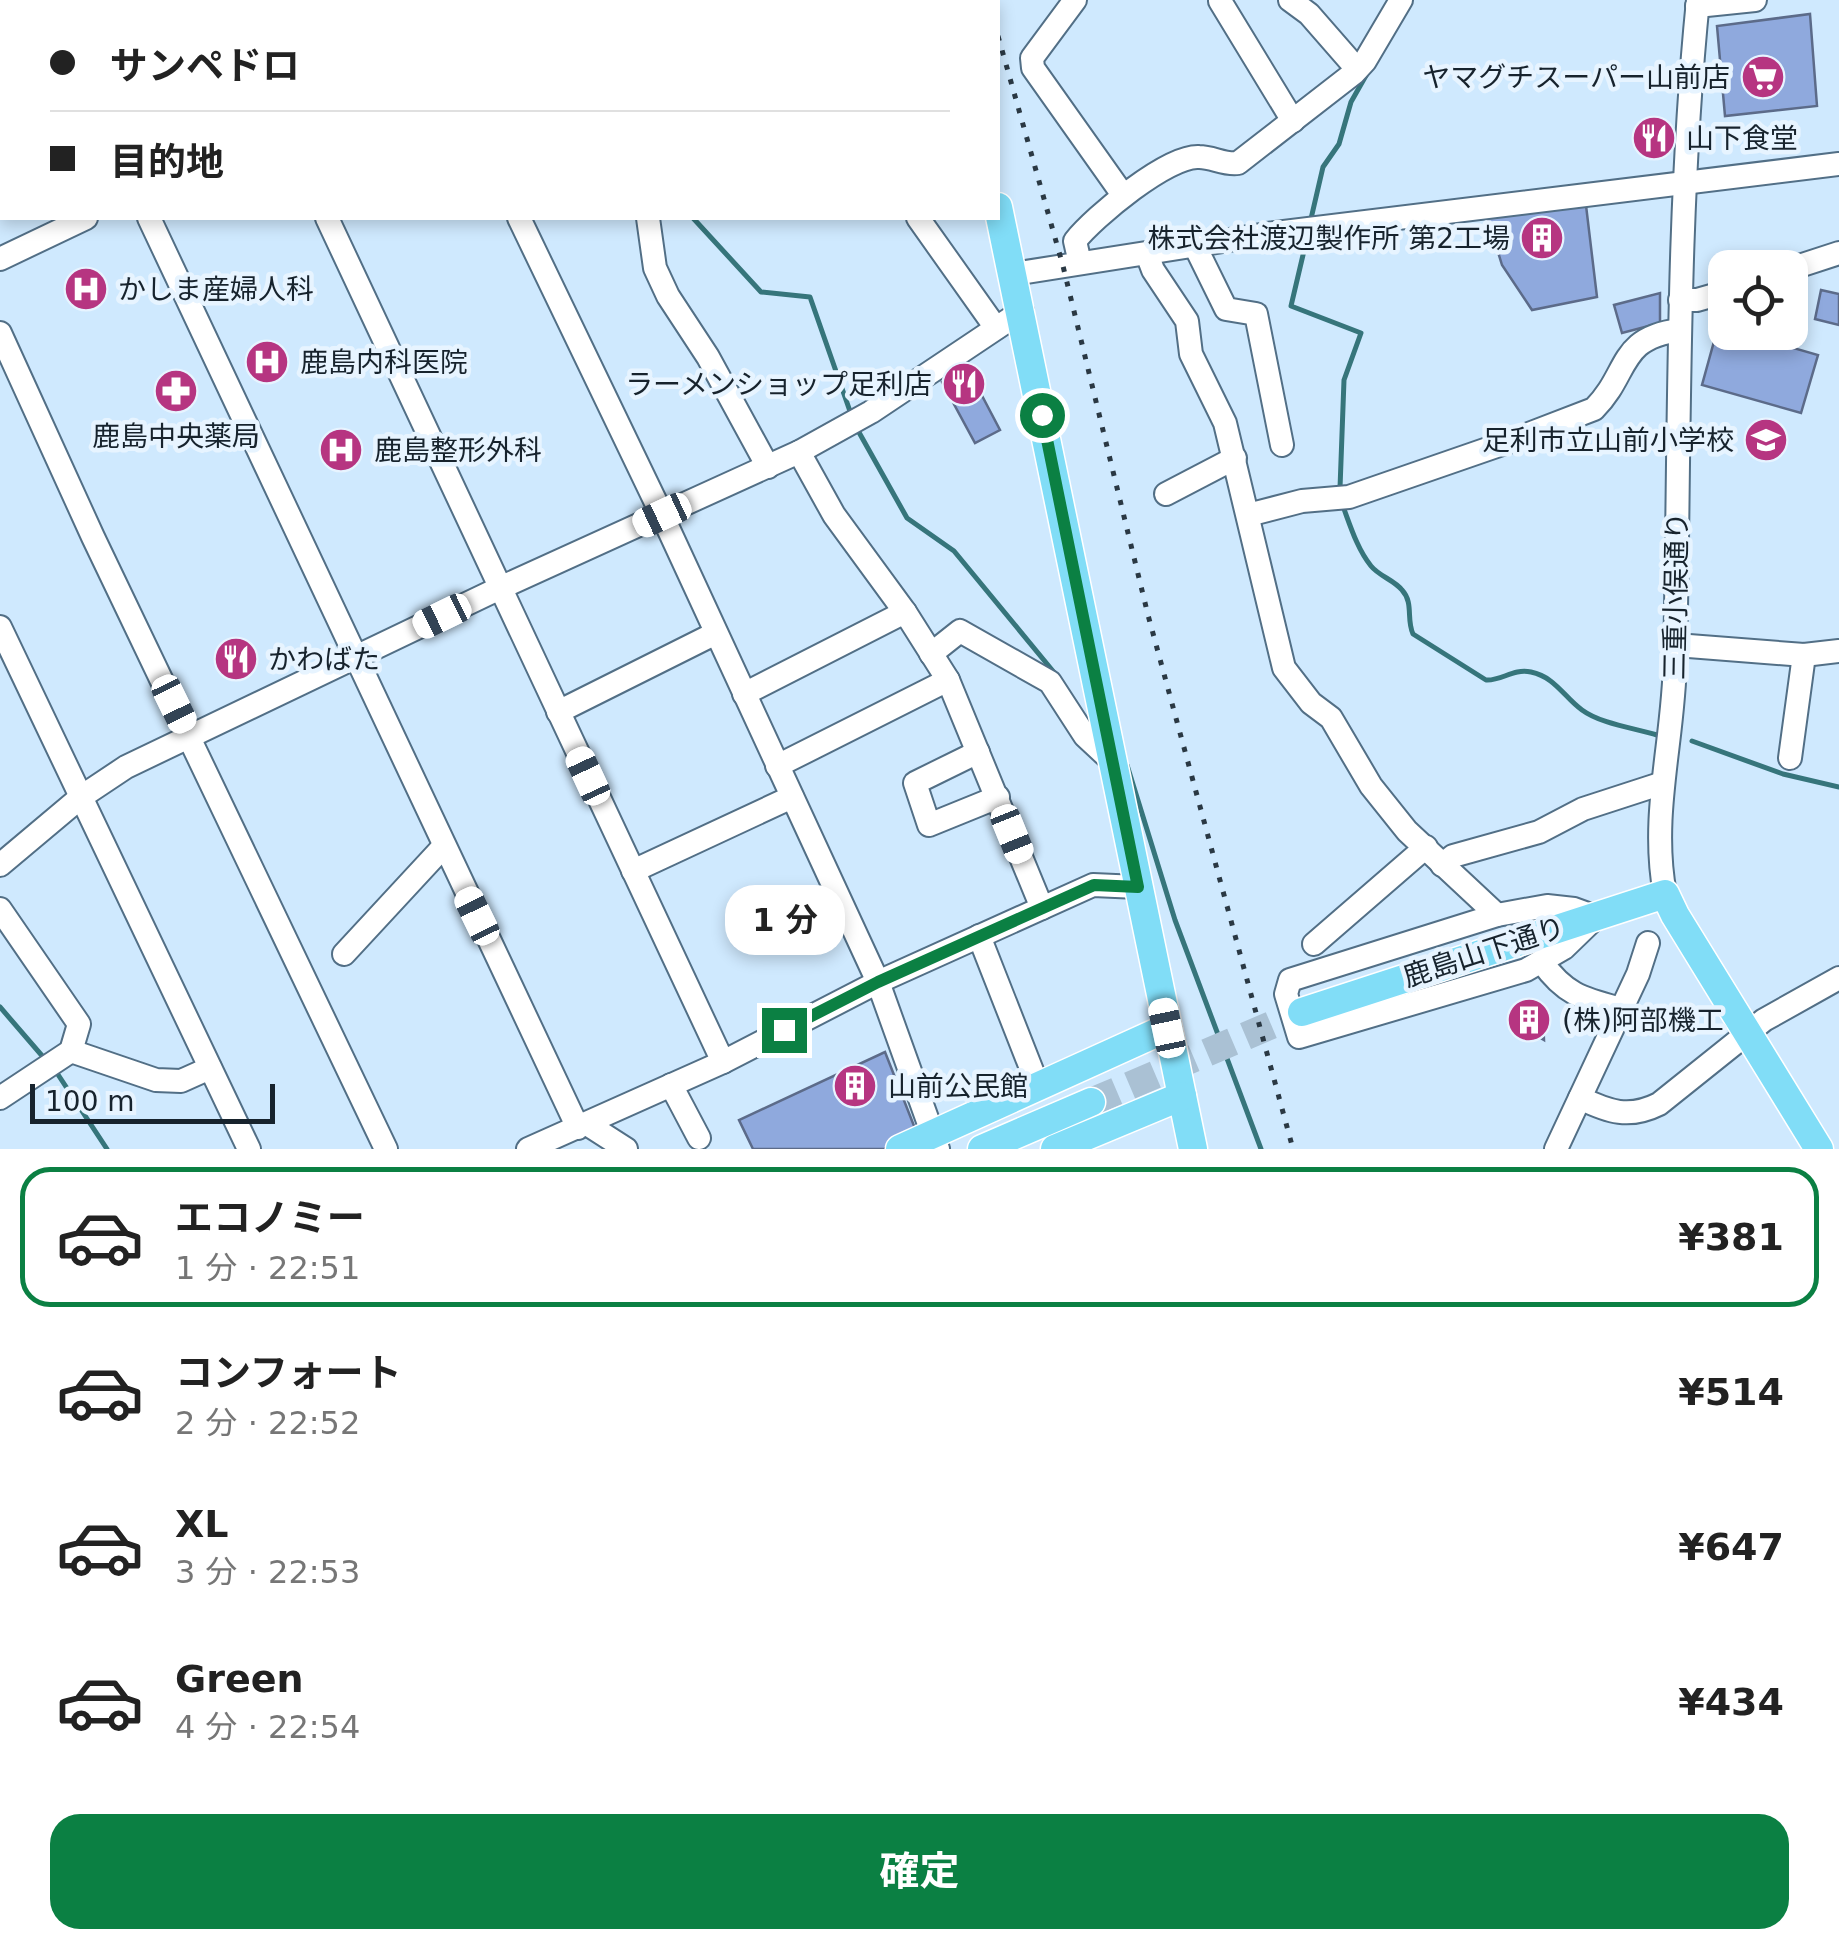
<!DOCTYPE html>
<html lang="ja">
<meta charset="utf-8">
<style>
body{margin:0;font-family:"DejaVu Sans","Noto Sans JP",sans-serif;background:#f2f2f2;color:#222;height:100vh;display:flex;flex-direction:column;font-size:38px;white-space:nowrap}
*{box-sizing:border-box;margin:0}
p{font-size:32px;color:#767676}
.icon{flex:none;width:55px;height:55px;fill:none;stroke:currentColor;stroke-width:2;stroke-linecap:round;stroke-linejoin:round}
.map{position:relative;height:1149px;overflow:hidden}
.panel{display:flex;flex-direction:column;background:#fff;flex:1}
.panel>*{flex:none}
.guide{position:absolute;left:0px;top:0px;width:1000px;height:220px;box-shadow:0 5px 15px #0003;display:grid;align-content:center;height:220px;padding:0 50px;background:#fff}
.buttons{position:absolute;left:1708px;top:250px;display:grid;gap:20px}
.buttons a{display:grid;place-items:center;width:100px;height:100px;border-radius:20px;background:#fff;box-shadow:0 5px 15px #0003;font-size:50px}
.scale{position:absolute;left:30px;bottom:25px;width:245px;box-sizing:border-box;padding-left:10px;border:5px solid #17232d;border-top:0;font-size:28px;line-height:35px;white-space:nowrap;color:#17232d;-webkit-text-stroke:8px #e7f4ff;paint-order:stroke}
.end{position:absolute;width:45px;height:45px;margin:-22px;border:12px solid #0b8043;background:#fff;box-shadow:0 0 0 5px #fff}
.from{border-radius:50%}
.bubble{position:absolute;height:70px;border-radius:30px;background:#fff;box-shadow:0 5px 15px #0003;font-size:32px;font-weight:700;line-height:70px;text-align:center}
.car{position:absolute;width:30px;height:60px;margin:-30px -15px;border-radius:12px;box-shadow:0 0 8px 2px #0007;background:linear-gradient(#fff 24%,#345 0 40%,#fff 0 76%,#345 0 86%,#fff 0)}
.guide b{display:flex;align-items:center;gap:35px;height:95px;font-size:38px}
.guide b+b{border-top:2px solid #e0e0e0}
.guide i{width:25px;height:25px;background:#222}
ul{padding:18px 0 0;list-style:none}
li{display:flex;align-items:center;gap:30px;height:140px;margin:0 20px 15px;padding:0 30px;border:5px solid transparent;border-radius:30px}
li div{flex:1}
li b{display:block;font-size:38px}
li em{font-style:normal;font-weight:700}
li.selected{border-color:#0b8043}
li>.icon{width:90px;height:90px;stroke-width:1.5}
.cta{display:flex;gap:20px;margin-top:auto;padding:20px 50px}
.cta a{flex:1;height:115px;border-radius:30px;background:#0b8043;color:#fff;font-size:40px;font-weight:700;line-height:115px;text-align:center}
.map>svg:first-child{display:block}
</style>
<div class="map">
<svg width="1839" height="1149" viewBox="0 0 1839 1149">
<rect width="100%" height="100%" fill="#cfe9fe"/>
<g fill="none" stroke-linecap="round" stroke-linejoin="round">
<g stroke="#36757b" stroke-width="5">
<polyline points="693,218 761,292 810,297 852,417"/>
<polyline points="1310,223 1323,167 1339,144 1351,102 1368,72"/>
<polyline points="1307,238 1291,306 1361,333 1344,380 1340,488"/>
<polyline points="856,427 907,518 954,551 1057,676"/>
<path d="M1344 509C1351 528 1358 550 1371 566 1379 576 1394 580 1402 590 1414 603 1406 619 1413 634L1486 680C1502 681 1513 668 1531 672 1555 677 1564 697 1582 710 1601 724 1634 728 1657 735"/>
<polyline points="1692,741 1783,774 1839,787"/>
<polyline points="1127,765 1175,920 1261,1149"/>
<polyline points="0,1007 44,1058"/>
<polyline points="55,1070 107,1149"/>
</g>
</g>
<g fill="#8fa9dd" stroke="#5c6b89" stroke-width="2.5">
<polygon points="1810,14 1817,106 1725,116 1717,26"/>
<polygon points="1585,197 1597,297 1532,310 1502,265 1485,210"/>
<polygon points="1821,290 1839,294 1839,325 1815,319"/>
<polygon points="1660,293 1660,323 1622,333 1614,305"/>
<polygon points="1718,327 1725,329 1725,332 1738,332 1818,355 1801,413 1702,385"/>
<polygon points="968,369 1000,430 975,443 942,382"/>
<polygon points="1521,1006 1543,1017 1544,1040 1515,1023"/>
<polygon points="885,1052 916,1131 884,1149 753,1149 739,1120"/>
</g>
<g fill="none" stroke-linecap="round" stroke-linejoin="round">
<polyline stroke="#aac1d4" stroke-width="28" stroke-dasharray="28 14" stroke-linecap="butt" points="1091,1102 1302,1012"/>
<g stroke="#526f86" stroke-width="26">
<g id="minor">
<polyline points="43,0 44,2"/>
<polyline points="226,0 227,2"/>
<polyline points="414,0 416,2"/>
<polyline points="570,0 571,2"/>
<polyline points="658,0 659,2"/>
<polyline points="1075,0 1032,58 1033,68 1123,195"/>
<polyline points="1290,0 1309,14 1357,69"/>
<polyline points="1220,1 1293,121"/>
<polyline points="536,2 541,0"/>
<polyline points="1697,6 1755,0"/>
<polyline points="0,80 2,79"/>
<polyline points="149,218 578,1128"/>
<polyline points="327,218 723,1062"/>
<polyline points="519,218 662,515 878,982 938,1149"/>
<polyline points="648,218 655,268 668,296 708,357 768,467"/>
<polyline points="918,218 996,328"/>
<polyline points="1195,246 1226,309 1256,314 1282,445"/>
<polyline points="1147,254 1153,270 1187,321 1191,354 1225,423 1284,668 1311,703 1331,718 1371,786 1407,831 1497,915"/>
<polyline points="0,259 86,218"/>
<path d="M1080 263 1075 241C1094 217 1168 155 1199 157 1213 157 1224 165 1238 163L1354 73 1365 61 1401 0"/>
<polyline points="1790,269 1839,253"/>
<polyline points="1013,274 1267,234 1839,164"/>
<polyline points="1680,300 1697,300 1725,292"/>
<polyline points="0,333 93,537 386,1149"/>
<polyline points="799,452 834,515 905,612 948,680 1042,908"/>
<polyline points="1166,494 1235,458"/>
<path d="M1248 515 1302 501 1349 497 1508 442 1594 409C1630 373 1617 338 1680 330"/>
<polyline points="0,627 249,1149"/>
<polyline points="1676,645 1804,655 1839,651"/>
<polyline points="931,654 960,631 1050,682 1085,736 1113,762"/>
<polyline points="744,694 905,612"/>
<polyline points="558,712 716,633"/>
<polyline points="978,752 915,783 929,825 998,797"/>
<polyline points="1790,758 1804,655"/>
<polyline points="777,766 948,680"/>
<polyline points="0,865 81,797 126,767 500,588 799,452 871,412 1022,311"/>
<polyline points="1442,865 1453,856 1539,832 1583,809 1663,783"/>
<polyline points="633,871 792,797"/>
<path d="M1665 894C1650 815 1674 739 1675 660 1680 440 1676 219 1698 0"/>
<polygon points="1547,906 1574,909 1596,917 1564,948 1526,970 1299,1037 1286,994 1290,980 1497,915"/>
<polyline points="0,909 79,1024 71,1051 0,1098"/>
<polyline points="979,936 1038,1086"/>
<polyline points="1314,944 1426,847"/>
<polyline points="344,954 444,846"/>
<path d="M1542 962C1565 995 1584 999 1621 1009"/>
<polyline points="71,1051 156,1080 181,1081 210,1068"/>
<polyline points="671,1085 699,1138"/>
<path d="M1580 1098C1609 1112 1629 1119 1659 1104L1764 1020 1839 978"/>
<polyline points="587,1124 626,1149"/>
<polyline points="528,1149 723,1062 878,982 1093,885 1138,887"/>
<polyline points="1556,1149 1638,974 1648,943"/>
</g>
</g>
<g stroke="#fff" stroke-width="31">
<g id="major">
<polyline points="950,0 950,2"/>
<polyline points="998,207 1193,1149"/>
<polyline points="1302,1012 1665,894 1675,915 1819,1149"/>
<polyline points="900,1149 1167,1028"/>
<polyline points="982,1149 1091,1102"/>
<polyline points="1055,1149 1182,1096"/>
</g>
</g>
<use href="#minor" stroke="#fff" stroke-width="22"/>
<use href="#major" stroke="#81ddf7" stroke-width="28"/>
<g stroke="#2a3843" stroke-width="5" stroke-dasharray="5 10" stroke-linecap="butt">
<polyline points="987,0 988,2"/>
<polyline points="998,36 1063,266 1148,615 1293,1149"/>
</g>
</g>
<g fill="none" stroke-linecap="round" stroke-linejoin="round">
<polyline stroke="#0b8043" stroke-width="12" points="784,1030 878,982 1094,885 1138,887 1042,415"/>
</g>
<defs>
<g id="supermarket-disc" transform="scale(2.25)"><circle r="9.5" fill="#b63581" stroke="#e7f4ff"/><path d="M-6-5.5h2.5l.6 2H6L4.5 2H-2.5L-4.4-4H-6ZM-1.5 3.2a1.3 1.3 0 1 0 .1 0ZM3 3.2a1.3 1.3 0 1 0 .1 0Z" fill="#fff"/></g>
<g id="restaurant-disc" transform="scale(2.25)"><circle r="9.5" fill="#b63581" stroke="#e7f4ff"/><path d="M-5-6h1v4h1v-4h1v4h1v-4h1v5L-1.5 .5V6h-2V.5L-5-1ZM5-6V6H3V1.5H1.5Q1.5-4 5-6Z" fill="#fff"/></g>
<g id="building-disc" transform="scale(2.25)"><circle r="9.5" fill="#b63581" stroke="#e7f4ff"/><path d="M-4-6H4V6H1V3H-1V6H-4ZM-2.5-4.3h1.7v1.8h-1.7ZM.8-4.3h1.7v1.8H.8ZM-2.5-1h1.7V.8h-1.7ZM.8-1h1.7V.8H.8Z" fill="#fff"/></g>
<g id="hospital-disc" transform="scale(2.25)"><circle r="9.5" fill="#b63581" stroke="#e7f4ff"/><path d="M-5-5h3v3.5h4V-5h3V5h-3V1.5h-4V5h-3Z" fill="#fff"/></g>
<g id="pharmacy-disc" transform="scale(2.25)"><circle r="9.5" fill="#b63581" stroke="#e7f4ff"/><path d="M-2-6h4v4h4v4h-4v4h-4v-4h-4v-4h4Z" fill="#fff"/></g>
<g id="school-disc" transform="scale(2.25)"><circle r="9.5" fill="#b63581" stroke="#e7f4ff"/><path d="M0-5L7-2L0 1L-7-2ZM-4 1L0 2.5L4 1V4Q0 6-4 4Z" fill="#fff"/></g>
</defs>
<g fill-rule="evenodd">
<use href="#supermarket-disc" x="1763" y="77"/>
<use href="#restaurant-disc" x="1654" y="138"/>
<use href="#building-disc" x="1542" y="238"/>
<use href="#hospital-disc" x="86" y="289"/>
<use href="#hospital-disc" x="267" y="362"/>
<use href="#restaurant-disc" x="964" y="384"/>
<use href="#pharmacy-disc" x="176" y="391"/>
<use href="#school-disc" x="1766" y="440"/>
<use href="#hospital-disc" x="341" y="450"/>
<use href="#restaurant-disc" x="236" y="659"/>
<use href="#building-disc" x="1529" y="1020"/>
<use href="#building-disc" x="855" y="1086"/>
</g>
<g text-anchor="middle" dominant-baseline="central" stroke-width="9" stroke-linejoin="round" paint-order="stroke">
<g font-size="28" fill="#17232d" stroke="#e7f4ff" text-anchor="start">
<text x="1730" y="77" text-anchor="end">ヤマグチスーパー山前店</text>
<text x="1686" y="138">山下食堂</text>
<text x="1510" y="238" text-anchor="end">株式会社渡辺製作所 第2工場</text>
<text x="118" y="289">かしま産婦人科</text>
<text x="300" y="362">鹿島内科医院</text>
<text x="932" y="384" text-anchor="end">ラーメンショップ足利店</text>
<text x="176" y="436" text-anchor="middle">鹿島中央薬局</text>
<text x="1734" y="440" text-anchor="end">足利市立山前小学校</text>
<text x="374" y="450">鹿島整形外科</text>
<text x="268" y="659">かわばた</text>
<text x="1562" y="1020">(株)阿部機工</text>
<text x="888" y="1086">山前公民館</text>
</g>
<g font-size="28" fill="#17232d" stroke="#e7f4ff">
<text transform="translate(1676 596) rotate(-89)">三重小俣通り</text>
<text transform="translate(1484 952) rotate(-18)">鹿島山下通り</text>
</g>
</g>
</svg>
<div class="buttons">
<a><svg class="icon" aria-label="locate" viewBox="0 0 24 24"><circle cx="12" cy="12" r="6"/><path d="M12 2v4M12 18v4M2 12h4M18 12h4"/></svg></a>
</div>
<div class="scale">100 m</div>
<i class="end from" style="left:1042px;top:415px"></i>
<i class="end" style="left:784px;top:1030px"></i>
<div class="bubble" style="left:725px;top:885px;width:120px">1 分</div>
<i class="car" style="left:662px;top:515px;rotate:245deg"></i>
<i class="car" style="left:442px;top:616px;rotate:244deg"></i>
<i class="car" style="left:174px;top:704px;rotate:154deg"></i>
<i class="car" style="left:588px;top:776px;rotate:335deg"></i>
<i class="car" style="left:1012px;top:834px;rotate:158deg"></i>
<i class="car" style="left:477px;top:916px;rotate:334deg"></i>
<i class="car" style="left:1167px;top:1028px;rotate:348deg"></i>
<div class="guide">
<b><i class="from"></i>サンペドロ</b>
<b><i></i>目的地</b>
</div>
</div>
<section class="panel">
<ul>
<li class="selected"><svg class="icon" aria-label="car" viewBox="0 0 24 24"><path d="M5 17H2v-5l4-1 3-4h7l3 4 3 1v5h-3M9 17h6M6 11h13"/><circle cx="7" cy="17" r="2"/><circle cx="17" cy="17" r="2"/></svg><div><b>エコノミー</b><p>1 分 · 22:51</p></div><em>¥381</em></li>
<li><svg class="icon" aria-label="car" viewBox="0 0 24 24"><path d="M5 17H2v-5l4-1 3-4h7l3 4 3 1v5h-3M9 17h6M6 11h13"/><circle cx="7" cy="17" r="2"/><circle cx="17" cy="17" r="2"/></svg><div><b>コンフォート</b><p>2 分 · 22:52</p></div><em>¥514</em></li>
<li><svg class="icon" aria-label="car" viewBox="0 0 24 24"><path d="M5 17H2v-5l4-1 3-4h7l3 4 3 1v5h-3M9 17h6M6 11h13"/><circle cx="7" cy="17" r="2"/><circle cx="17" cy="17" r="2"/></svg><div><b>XL</b><p>3 分 · 22:53</p></div><em>¥647</em></li>
<li><svg class="icon" aria-label="car" viewBox="0 0 24 24"><path d="M5 17H2v-5l4-1 3-4h7l3 4 3 1v5h-3M9 17h6M6 11h13"/><circle cx="7" cy="17" r="2"/><circle cx="17" cy="17" r="2"/></svg><div><b>Green</b><p>4 分 · 22:54</p></div><em>¥434</em></li>
</ul>
<div class="cta"><a>確定</a></div>
</section>
